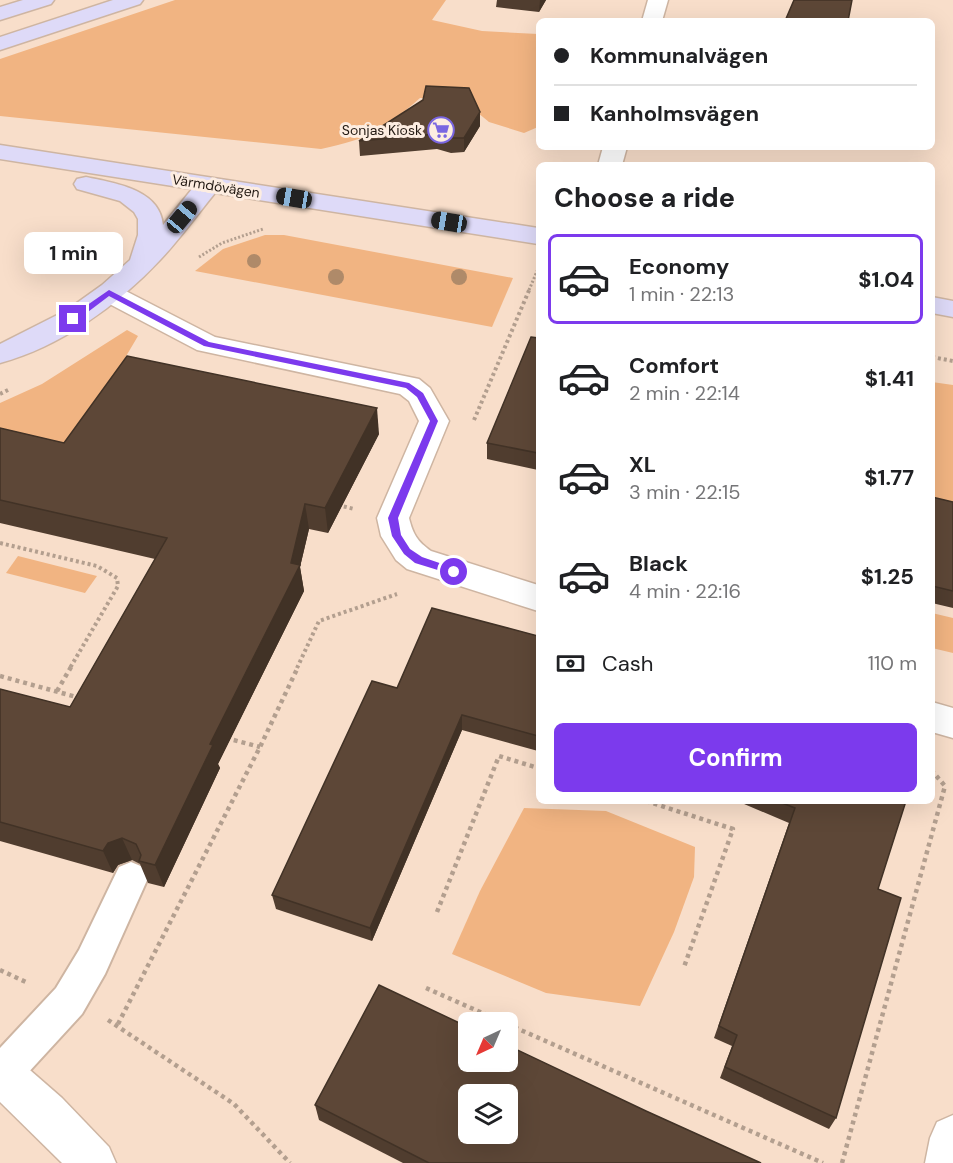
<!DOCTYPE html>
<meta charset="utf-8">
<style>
body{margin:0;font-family:"DM Sans",sans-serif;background:#f2f2f2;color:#202124;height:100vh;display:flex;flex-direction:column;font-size:22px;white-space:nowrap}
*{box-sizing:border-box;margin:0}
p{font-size:20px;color:#757577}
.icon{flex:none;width:33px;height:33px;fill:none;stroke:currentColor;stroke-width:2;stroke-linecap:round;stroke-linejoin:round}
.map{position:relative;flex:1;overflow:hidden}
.side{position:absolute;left:536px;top:162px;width:399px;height:642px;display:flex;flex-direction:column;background:#fff;border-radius:9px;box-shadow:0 6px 24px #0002}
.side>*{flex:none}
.guide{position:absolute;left:536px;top:18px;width:399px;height:132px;border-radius:9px;box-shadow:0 6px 24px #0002;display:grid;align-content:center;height:132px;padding:0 18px;background:#fff}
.needle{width:39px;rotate:224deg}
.buttons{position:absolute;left:458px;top:1012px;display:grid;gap:12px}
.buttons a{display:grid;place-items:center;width:60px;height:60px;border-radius:9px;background:#fff;box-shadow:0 6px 24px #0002;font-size:30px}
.end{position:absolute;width:27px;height:27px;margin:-14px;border:8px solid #7c3aed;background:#fff;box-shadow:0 0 0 3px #fff}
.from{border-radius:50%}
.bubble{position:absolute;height:42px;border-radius:9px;background:#fff;box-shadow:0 6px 24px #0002;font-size:20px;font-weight:700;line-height:42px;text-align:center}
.car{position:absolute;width:18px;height:36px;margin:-18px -9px;border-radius:8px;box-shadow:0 0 4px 2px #0007;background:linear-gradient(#222 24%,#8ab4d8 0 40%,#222 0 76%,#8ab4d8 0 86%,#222 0)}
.guide b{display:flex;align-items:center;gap:21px;height:57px;font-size:22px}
.guide b+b{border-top:2px solid #e0e0e0}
.guide i{width:15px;height:15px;background:#202124}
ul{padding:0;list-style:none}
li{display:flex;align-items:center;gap:18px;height:90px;margin:0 12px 9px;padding:0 6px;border:3px solid transparent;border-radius:9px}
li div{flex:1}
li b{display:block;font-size:22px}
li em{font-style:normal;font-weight:700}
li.on{border-color:#7c3aed}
li>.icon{width:54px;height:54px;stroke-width:1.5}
h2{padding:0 18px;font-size:27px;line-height:72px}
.pay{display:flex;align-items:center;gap:15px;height:66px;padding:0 18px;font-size:22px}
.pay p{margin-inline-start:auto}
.button{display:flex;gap:12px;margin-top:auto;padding:12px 18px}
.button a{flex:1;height:69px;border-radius:9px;background:#7c3aed;color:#fff;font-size:24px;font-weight:700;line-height:69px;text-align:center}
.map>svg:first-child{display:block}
</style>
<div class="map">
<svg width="953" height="1163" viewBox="0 0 953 1163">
<rect width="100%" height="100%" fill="#f8deca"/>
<g fill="#f1b482">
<path d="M175 0H446L432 20 482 31 538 34V127L524 133 489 122 461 99 420 98C382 131 371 138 321 149L0 116V59Z"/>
<polygon points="265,235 284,235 513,278 492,327 195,271 223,249"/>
<polygon points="127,330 138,336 122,363 174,376 136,444 0,452 0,403 42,384"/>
<polygon points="932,382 953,385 953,519 932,515"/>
<polygon points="18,556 97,576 85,593 6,573"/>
<polygon points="932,613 953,618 953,653 932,648"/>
<polygon points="524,808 606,811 695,847 694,877 674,932 640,1006 546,993 452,954 480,891"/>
</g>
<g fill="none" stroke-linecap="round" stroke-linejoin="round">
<g stroke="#ceb5a2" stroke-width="4">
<polygon id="service" points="131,862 143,867 148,878 105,974 82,1014 15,1087 0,1092 0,1048 56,988 79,950 119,867"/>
</g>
<g stroke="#ceb5a2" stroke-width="3">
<g id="minor">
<polygon points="648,0 668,0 662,21 642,21"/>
<polygon points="603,147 627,147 622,165 598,165"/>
<path d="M109 285 118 287 215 337 419 379 430 388 449 421 409 518C413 534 417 541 431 551L538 585V611L407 569 396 560 381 536 377 518 419 421 409 401 400 394 197 350 100 299 96 293 100 287Z"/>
<polygon points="932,702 953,708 953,738 932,732"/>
<polygon points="953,1115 953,1163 925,1163 930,1138 937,1122"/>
</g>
</g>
<g stroke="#ceb5a2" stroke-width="3">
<polygon id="tertiary" points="0,1050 15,1057 62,1098 109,1147 116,1163 62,1163 0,1102"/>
</g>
<g stroke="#ceb5a2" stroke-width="3">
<g id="secondary">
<polygon points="23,0 54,0 51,4 0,20 0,7"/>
<polygon points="113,0 143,0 140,4 0,50 0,37"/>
<path d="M0 145 538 228V244L215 193C197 215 180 239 160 260 118 305 60 347 0 363V344L67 310 102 285 130 260 138 235V219L134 212 120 201 77 189 74 184 77 179 86 177C114 183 160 189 163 225L192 189 0 159Z"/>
<polygon points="932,297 953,301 953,317 932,313"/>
</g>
</g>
<g stroke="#b39f8f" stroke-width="3" stroke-dasharray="2 2" stroke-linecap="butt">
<polyline points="199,257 222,243 263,229"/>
<polyline points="529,290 538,269"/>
</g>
<g stroke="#b39f8f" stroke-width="4" stroke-dasharray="3 3" stroke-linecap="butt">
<polyline points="932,357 953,361"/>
<polyline points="0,394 10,389"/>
<polyline points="474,420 530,288"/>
<polyline points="338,505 354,509"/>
<polyline points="0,543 97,566 117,578 118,586 70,668"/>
<polyline points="297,668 319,621 397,594"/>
</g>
<g stroke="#b39f8f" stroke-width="4.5" stroke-dasharray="4 4" stroke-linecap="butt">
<polyline points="0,676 80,698"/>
<polyline points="57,691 71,667"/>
<polyline points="226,738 260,747"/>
<polyline points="646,801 733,829 684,967"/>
<polyline points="437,912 499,756 538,768"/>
<polyline points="0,970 28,983"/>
<polyline points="426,988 505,1023"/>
<polyline points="108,1020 234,1104 290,1163"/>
<polyline points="118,1024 260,747 298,667"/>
<polyline points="507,1024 823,1163"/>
<polyline points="842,1163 945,786 932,771"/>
</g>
<use href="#service" fill="#fff" fill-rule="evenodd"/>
<use href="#minor" fill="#fff" fill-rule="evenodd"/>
<use href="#tertiary" fill="#fff" fill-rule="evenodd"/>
<use href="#secondary" fill="#dedaf8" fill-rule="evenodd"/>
</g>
<g fill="#af8a69">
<circle cx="254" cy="261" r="7"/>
<circle cx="336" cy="277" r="8"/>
<circle cx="459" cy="277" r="8"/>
</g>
<g fill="#503d2f">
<polygon points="497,0 546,0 539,12 496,7"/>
<polygon points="480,126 464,152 451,153 437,149 360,156 359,141"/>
<polygon points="538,338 538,470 487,459 487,443"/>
<polygon points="0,428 64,443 379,434 328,533 309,529 300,567 304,591 218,764 220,768 164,887 148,883 140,864 132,860 118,865 113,873 0,841 0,689 70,707 155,559 0,523"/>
<polygon points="932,497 953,502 953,608 932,603"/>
<polygon points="538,636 538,751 462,730 372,941 276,909 272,895 397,688"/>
<polygon points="737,801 906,801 878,889 836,1118 829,1129 720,1078 732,1046 714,1038 789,823"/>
<polygon points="315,1105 646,1111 761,1163 403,1163 319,1120"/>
</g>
<g fill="#413226">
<polygon points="540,0 546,0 539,12"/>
<polygon points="480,112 480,126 464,152 464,138"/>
<polygon points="377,408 379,434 328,533 325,508"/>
<polygon points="305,504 309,529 300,567 304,591 218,764 220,768 164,887 155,865 291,563"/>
<polygon points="462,715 462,730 372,941 370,928"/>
<polygon points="122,838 132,860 118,865 113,873 103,851 108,843"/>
</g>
<g fill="#5d4737" stroke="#413226" stroke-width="1.5" fill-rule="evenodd">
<polygon points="794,0 852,0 848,21 785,21"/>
<polygon points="426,86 469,88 480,112 464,138 450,138 436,134 359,141 423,100"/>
<polygon points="531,337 538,338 538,453 487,443"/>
<polygon points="127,356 377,408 325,508 305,504 291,563 300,565 210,744 213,745 155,865 139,861 141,855 136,844 122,838 108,843 103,851 0,822 0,689 70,707 167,538 0,500 0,428 64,443"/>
<polygon points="932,497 953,502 953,591 932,586"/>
<polygon points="432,608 538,636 538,736 462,715 370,928 272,895 372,681 397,688"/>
<polygon points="777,801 906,801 878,889 901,898 836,1118 725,1067 737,1035 719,1026 795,808"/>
<path d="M379 985 468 1027V1062H507V1045L646 1111 761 1163H429L315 1105ZM468 1095H507V1134H468Z"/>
</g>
<polygon fill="#7c3aed" points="109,290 209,342 409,383 423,393 438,421 398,518 401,535 410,549 422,557 457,569 457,574 454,575 415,563 404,554 392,536 388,518 430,421 417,397 406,388 204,346 109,296 76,321 70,321 70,317"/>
<defs>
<g id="supermarket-ring" transform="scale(1.35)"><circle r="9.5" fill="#fdede1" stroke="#7a66e1" stroke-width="1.5"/><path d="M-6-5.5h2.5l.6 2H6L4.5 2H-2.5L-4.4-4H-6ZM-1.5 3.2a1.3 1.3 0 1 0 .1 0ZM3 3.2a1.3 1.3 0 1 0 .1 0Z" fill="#7a66e1"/></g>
</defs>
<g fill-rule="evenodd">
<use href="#supermarket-ring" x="441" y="130"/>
</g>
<g text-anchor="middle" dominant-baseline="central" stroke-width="6" stroke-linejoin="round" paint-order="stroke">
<g font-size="14" fill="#231a13" stroke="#fdede1" text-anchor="end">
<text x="422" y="130">Sonjas Kiosk</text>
</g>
<g font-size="14" fill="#231a13" stroke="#fdede1">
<text transform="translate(216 186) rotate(9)">Värmdövägen</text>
</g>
</g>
</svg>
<div class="buttons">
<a><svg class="needle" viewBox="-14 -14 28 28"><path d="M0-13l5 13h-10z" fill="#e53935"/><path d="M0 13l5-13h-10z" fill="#757577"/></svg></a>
<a><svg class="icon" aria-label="layers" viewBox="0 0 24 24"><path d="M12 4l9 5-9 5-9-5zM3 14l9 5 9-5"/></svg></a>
</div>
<i class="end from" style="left:454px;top:572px"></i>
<i class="end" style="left:73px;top:319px"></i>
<div class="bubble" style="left:24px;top:232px;width:99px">1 min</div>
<i class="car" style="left:294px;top:198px;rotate:279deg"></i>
<i class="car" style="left:182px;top:217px;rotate:40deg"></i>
<i class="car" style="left:449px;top:222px;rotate:279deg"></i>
<div class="guide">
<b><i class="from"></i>Kommunalvägen</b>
<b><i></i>Kanholmsvägen</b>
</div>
<section class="side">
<h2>Choose a ride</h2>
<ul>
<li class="on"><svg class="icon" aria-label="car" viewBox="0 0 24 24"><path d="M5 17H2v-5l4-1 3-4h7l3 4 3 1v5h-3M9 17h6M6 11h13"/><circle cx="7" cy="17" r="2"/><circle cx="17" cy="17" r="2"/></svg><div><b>Economy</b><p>1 min · 22:13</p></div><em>$1.04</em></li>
<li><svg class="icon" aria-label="car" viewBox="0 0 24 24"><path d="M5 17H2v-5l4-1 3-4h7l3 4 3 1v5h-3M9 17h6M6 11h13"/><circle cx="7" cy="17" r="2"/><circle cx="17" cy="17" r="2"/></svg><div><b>Comfort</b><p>2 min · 22:14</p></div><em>$1.41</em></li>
<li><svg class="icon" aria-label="car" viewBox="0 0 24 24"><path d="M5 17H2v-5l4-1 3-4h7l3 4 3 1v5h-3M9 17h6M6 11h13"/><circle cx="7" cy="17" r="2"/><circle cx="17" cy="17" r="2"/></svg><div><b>XL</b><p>3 min · 22:15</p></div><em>$1.77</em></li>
<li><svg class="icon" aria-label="car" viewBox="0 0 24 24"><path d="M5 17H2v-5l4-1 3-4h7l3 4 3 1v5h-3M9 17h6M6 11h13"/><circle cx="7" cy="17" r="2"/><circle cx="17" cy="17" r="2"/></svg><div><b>Black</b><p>4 min · 22:16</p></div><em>$1.25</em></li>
</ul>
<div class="pay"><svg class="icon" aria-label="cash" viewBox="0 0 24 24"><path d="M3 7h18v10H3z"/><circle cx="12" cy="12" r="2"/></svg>Cash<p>110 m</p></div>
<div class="button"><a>Confirm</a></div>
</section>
</div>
